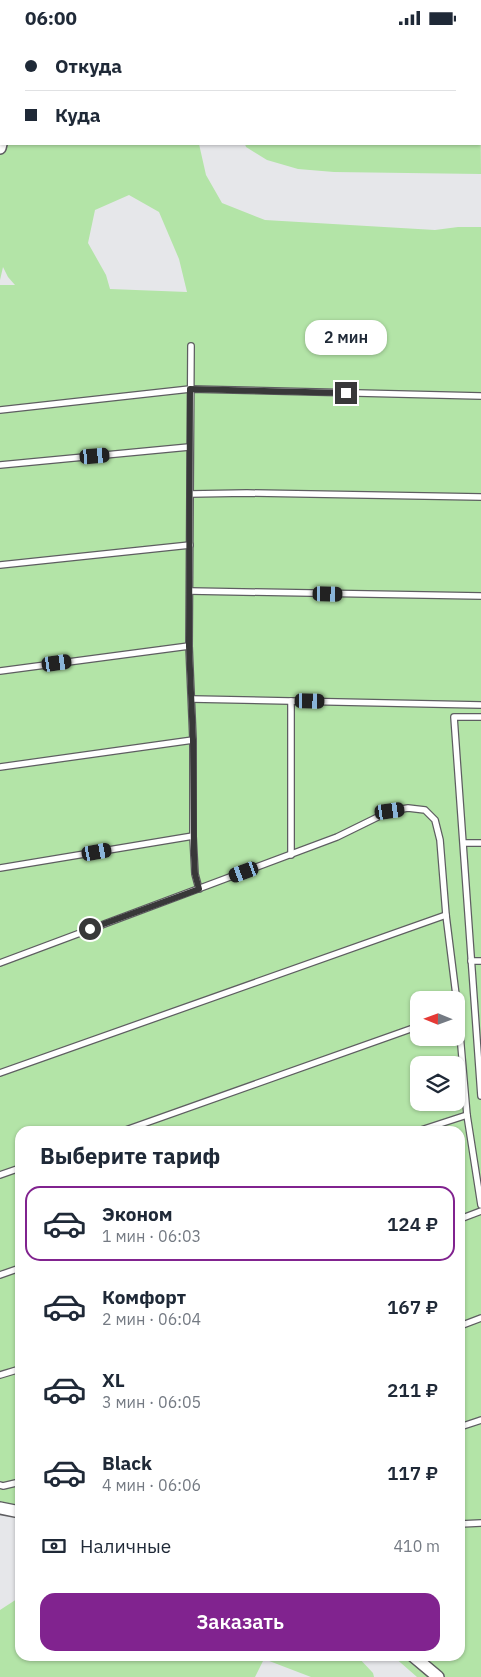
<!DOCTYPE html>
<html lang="ru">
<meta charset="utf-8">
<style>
body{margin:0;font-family:"IBM Plex Sans",sans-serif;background:#f2f2f3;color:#1f2937;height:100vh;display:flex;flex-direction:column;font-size:19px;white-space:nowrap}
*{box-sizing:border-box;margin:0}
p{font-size:16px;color:#747a83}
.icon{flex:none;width:28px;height:28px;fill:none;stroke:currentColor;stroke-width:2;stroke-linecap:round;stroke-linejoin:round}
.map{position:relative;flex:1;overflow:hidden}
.drawer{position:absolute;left:15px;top:1091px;width:450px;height:535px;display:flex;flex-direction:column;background:#fff;border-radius:15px;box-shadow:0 1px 4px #0004}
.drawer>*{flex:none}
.top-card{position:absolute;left:0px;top:0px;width:481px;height:110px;box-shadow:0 1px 4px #0004;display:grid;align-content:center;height:110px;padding:0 25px;background:#fff}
.needle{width:32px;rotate:271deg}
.fabs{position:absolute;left:410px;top:956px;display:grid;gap:10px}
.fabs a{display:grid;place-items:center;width:55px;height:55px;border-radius:10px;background:#fff;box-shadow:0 1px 4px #0004;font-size:25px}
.end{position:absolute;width:22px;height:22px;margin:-11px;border:6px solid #383839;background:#fff;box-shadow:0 0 0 2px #fff}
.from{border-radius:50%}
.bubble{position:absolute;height:35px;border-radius:15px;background:#fff;box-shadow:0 1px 4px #0004;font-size:16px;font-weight:600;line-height:35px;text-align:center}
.car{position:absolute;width:15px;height:30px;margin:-15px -8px;border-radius:6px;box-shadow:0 0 4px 1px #0007;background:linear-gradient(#222 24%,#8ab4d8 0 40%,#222 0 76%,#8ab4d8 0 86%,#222 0)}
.top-card b{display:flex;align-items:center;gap:18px;height:48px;font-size:19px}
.top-card b+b{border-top:1px solid #e0e1e3}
.top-card i{width:12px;height:12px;background:#1f2937}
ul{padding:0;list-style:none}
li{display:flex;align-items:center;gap:15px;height:75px;margin:0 10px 8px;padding:0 15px;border:2px solid transparent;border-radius:15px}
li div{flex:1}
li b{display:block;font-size:19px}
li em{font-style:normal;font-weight:600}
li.selected{border-color:#81238f}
li>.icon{width:45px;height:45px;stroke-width:1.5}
h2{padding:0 25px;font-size:22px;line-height:60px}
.pay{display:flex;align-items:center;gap:12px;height:55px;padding:0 25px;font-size:19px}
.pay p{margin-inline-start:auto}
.button{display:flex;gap:10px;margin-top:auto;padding:10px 25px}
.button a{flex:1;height:58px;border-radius:15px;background:#81238f;color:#fff;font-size:20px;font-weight:600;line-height:58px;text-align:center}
.status{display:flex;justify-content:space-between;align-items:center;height:35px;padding:0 25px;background:#fff;direction:ltr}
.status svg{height:14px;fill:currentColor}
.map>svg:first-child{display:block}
</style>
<div class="status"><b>06:00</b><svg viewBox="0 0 49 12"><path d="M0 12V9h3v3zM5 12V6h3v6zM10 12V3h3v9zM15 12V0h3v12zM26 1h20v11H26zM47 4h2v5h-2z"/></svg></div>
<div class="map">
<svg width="481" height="1642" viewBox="0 0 481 1642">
<rect width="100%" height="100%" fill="#e6e7ea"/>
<g fill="#b3e4a7" fill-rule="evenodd">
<polygon points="480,36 481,139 334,137 298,134 267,125 246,112 245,109 480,109"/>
<path d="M0 37 1 109H199L206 140 222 168 265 185 435 195 458 192H481V1642H417L393 1621H460V1096H20V1483L0 1478V250H15L8 242 3 232 0 245ZM129 160 159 177 179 224 187 257 110 254 106 240 88 208 95 175ZM419 965H456V1002H419ZM419 1030H456V1068H419Z"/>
<polygon points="20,1562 20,1621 357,1621 373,1638 374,1642 311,1642 264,1624 255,1642 0,1642 0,1575"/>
</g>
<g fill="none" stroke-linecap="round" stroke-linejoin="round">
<g stroke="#5e5e61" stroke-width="8">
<g id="lane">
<polyline points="191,311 189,611 193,705 193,801 195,839 199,854"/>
<polyline points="0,375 190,354 481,361"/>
<polyline points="0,430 189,412"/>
<polyline points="190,459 247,458 481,462"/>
<polyline points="0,530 190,510"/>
<polyline points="190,556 481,561"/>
<polyline points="0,636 189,611"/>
<polyline points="192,664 481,670"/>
<polyline points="481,682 454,682 481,1061"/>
<polyline points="0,732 193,705"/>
<polyline points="464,808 481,808"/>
<polyline points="291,820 291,666"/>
<polyline points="0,833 193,801"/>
<polyline points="471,926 481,926"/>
<polyline points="0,928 337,802 390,776 408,773 425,775 435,785 440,805 446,880 458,976 467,1080 481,1170"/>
<polyline points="0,1038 446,880"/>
<polyline points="123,1096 419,991"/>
<polyline points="418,1096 467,1080"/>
<polyline points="0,1140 20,1133"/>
<polyline points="460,1184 481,1176"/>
<polyline points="0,1240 20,1233"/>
<polyline points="460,1291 481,1283"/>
<polyline points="0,1340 20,1334"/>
<polyline points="460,1392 481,1385"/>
<polyline points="0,1450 3,1451 20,1447"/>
<polyline points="460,1489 481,1488"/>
</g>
</g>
<g stroke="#5e5e61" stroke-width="14">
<g id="street">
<polyline points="0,113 1,109"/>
<polyline points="0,1473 20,1477"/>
<polyline points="413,1621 438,1642"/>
</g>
</g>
<g stroke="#5e5e61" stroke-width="19">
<g id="secondary">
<polyline points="129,0 129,1"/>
<polyline points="152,0 153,1"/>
<polyline points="480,20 481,20"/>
<polyline points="0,23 1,23"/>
</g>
</g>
<use href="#lane" stroke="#fff" stroke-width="5.5"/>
<use href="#street" stroke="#fff" stroke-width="11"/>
<use href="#secondary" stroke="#b2eef1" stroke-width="16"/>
</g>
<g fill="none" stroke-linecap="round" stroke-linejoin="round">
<polyline stroke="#383839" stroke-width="6" points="90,894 199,854 195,839 194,820 193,705 189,611 190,354 346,358"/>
</g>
</svg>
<div class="fabs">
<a><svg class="needle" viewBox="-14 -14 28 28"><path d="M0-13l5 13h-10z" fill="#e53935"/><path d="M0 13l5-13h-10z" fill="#747a83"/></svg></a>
<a><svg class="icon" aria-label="layers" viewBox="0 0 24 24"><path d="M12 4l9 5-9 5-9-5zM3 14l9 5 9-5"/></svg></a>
</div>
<i class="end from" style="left:90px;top:894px"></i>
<i class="end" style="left:346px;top:358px"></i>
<div class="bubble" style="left:305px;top:285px;width:82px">2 мин</div>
<i class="car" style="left:95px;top:421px;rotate:85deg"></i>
<i class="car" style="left:328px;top:559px;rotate:91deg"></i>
<i class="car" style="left:57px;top:628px;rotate:82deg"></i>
<i class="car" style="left:310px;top:666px;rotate:91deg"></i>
<i class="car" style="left:390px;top:776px;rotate:82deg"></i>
<i class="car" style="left:97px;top:817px;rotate:80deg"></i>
<i class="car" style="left:244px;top:837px;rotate:250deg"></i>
<div class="top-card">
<b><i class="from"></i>Откуда</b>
<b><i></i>Куда</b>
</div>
<section class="drawer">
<h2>Выберите тариф</h2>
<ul>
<li class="selected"><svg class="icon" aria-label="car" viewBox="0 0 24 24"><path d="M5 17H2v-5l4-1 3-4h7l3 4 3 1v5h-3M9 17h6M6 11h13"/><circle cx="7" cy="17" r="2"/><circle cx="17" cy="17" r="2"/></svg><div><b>Эконом</b><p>1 мин · 06:03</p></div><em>124 ₽</em></li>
<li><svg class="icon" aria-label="car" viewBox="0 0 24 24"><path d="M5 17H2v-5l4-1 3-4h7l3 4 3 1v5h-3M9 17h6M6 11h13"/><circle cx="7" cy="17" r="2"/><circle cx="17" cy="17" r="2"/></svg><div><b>Комфорт</b><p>2 мин · 06:04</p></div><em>167 ₽</em></li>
<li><svg class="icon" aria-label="car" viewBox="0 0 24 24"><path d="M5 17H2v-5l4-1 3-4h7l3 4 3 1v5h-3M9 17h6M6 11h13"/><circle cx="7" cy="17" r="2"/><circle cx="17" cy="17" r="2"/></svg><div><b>XL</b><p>3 мин · 06:05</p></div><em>211 ₽</em></li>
<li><svg class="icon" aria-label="car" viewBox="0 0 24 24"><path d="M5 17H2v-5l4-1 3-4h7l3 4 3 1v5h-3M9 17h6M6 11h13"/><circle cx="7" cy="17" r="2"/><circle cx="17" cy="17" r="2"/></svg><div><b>Black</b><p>4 мин · 06:06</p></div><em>117 ₽</em></li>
</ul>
<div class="pay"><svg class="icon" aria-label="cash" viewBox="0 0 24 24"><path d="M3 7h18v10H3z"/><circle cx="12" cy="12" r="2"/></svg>Наличные<p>410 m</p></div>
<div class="button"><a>Заказать</a></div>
</section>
</div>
